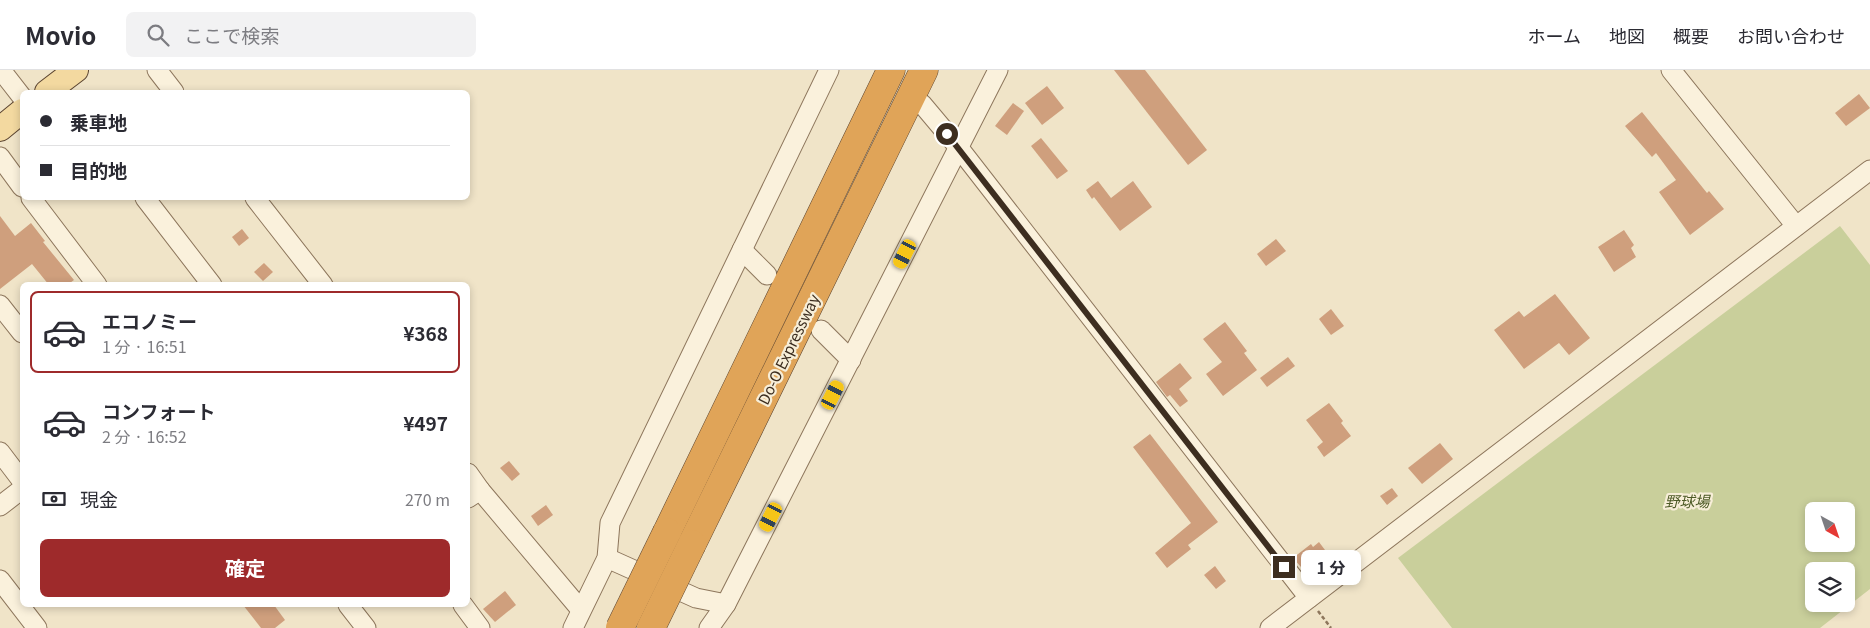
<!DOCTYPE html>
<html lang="ja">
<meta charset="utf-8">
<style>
body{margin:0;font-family:Georgia,"Noto Sans JP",serif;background:#f2f2f3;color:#2b2b33;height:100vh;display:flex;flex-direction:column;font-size:19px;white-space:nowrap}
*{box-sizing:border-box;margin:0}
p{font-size:16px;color:#7c7c81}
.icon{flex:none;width:28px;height:28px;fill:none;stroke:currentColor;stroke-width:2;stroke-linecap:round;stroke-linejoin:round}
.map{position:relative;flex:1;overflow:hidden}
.details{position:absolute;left:20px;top:212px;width:450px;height:325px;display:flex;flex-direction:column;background:#fff;border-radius:8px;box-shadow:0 2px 8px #0003}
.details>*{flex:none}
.guide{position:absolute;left:20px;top:20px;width:450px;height:110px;border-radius:8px;box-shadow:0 2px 8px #0003;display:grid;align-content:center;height:110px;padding:0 20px;background:#fff}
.needle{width:32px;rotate:140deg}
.controls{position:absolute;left:1805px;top:432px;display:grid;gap:10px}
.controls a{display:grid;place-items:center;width:50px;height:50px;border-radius:8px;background:#fff;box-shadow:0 2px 8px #0003;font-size:25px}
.end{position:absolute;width:22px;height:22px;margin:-11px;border:6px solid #3d2e20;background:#fff;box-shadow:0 0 0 2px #fff}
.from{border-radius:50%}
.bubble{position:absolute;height:35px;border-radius:8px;background:#fff;box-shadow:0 2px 8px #0003;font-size:16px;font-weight:700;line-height:35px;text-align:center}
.car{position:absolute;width:15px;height:30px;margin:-15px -8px;border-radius:6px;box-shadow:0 0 4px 1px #0007;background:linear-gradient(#f5c518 24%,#345 0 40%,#f5c518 0 76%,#345 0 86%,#f5c518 0)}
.guide b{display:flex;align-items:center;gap:18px;height:48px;font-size:19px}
.guide b+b{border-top:1px solid #e1e1e2}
.guide i{width:12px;height:12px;background:#2b2b33}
ul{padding:9px 0 0;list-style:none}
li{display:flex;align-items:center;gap:15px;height:82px;margin:0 10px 8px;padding:0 10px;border:2px solid transparent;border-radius:8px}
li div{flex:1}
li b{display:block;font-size:19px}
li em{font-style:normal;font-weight:700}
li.selected{border-color:#9e2a2b}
li>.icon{width:45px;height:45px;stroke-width:1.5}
.pay{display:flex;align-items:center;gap:12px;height:55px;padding:0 20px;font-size:19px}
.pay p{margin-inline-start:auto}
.button{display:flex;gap:10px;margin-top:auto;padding:10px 20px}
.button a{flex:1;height:58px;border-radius:8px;background:#9e2a2b;color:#fff;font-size:20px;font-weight:700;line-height:58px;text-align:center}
header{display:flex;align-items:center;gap:30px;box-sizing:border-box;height:70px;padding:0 25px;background:#fff;border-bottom:1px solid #e1e1e2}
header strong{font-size:24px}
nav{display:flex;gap:28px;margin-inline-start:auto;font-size:18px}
.search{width:350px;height:45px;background:#f2f2f3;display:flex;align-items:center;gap:12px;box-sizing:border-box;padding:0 18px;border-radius:8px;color:#7c7c81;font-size:19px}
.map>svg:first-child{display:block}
</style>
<header>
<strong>Movio</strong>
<div class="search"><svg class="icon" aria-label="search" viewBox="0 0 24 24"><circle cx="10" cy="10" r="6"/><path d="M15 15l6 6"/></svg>ここで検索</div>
<nav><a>ホーム</a><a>地図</a><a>概要</a><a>お問い合わせ</a></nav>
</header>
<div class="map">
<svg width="1870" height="558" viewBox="0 0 1870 558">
<rect width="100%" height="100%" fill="#f0e4c8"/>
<path fill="#c9cf9b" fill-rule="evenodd" d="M1840 156 1870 195V519L1820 558H1452L1398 488ZM1814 441H1846V474H1814ZM1814 501H1846V534H1814Z"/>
<g fill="#cf9f7d">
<polygon points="1114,0 1145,0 1207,80 1188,95"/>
<polygon points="1047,16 1064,38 1042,55 1025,33"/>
<polygon points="1859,24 1870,38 1846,56 1835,43"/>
<polygon points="1013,33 1024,41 1007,65 995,56"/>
<polygon points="1642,42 1707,123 1709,121 1724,139 1690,165 1659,122 1676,110 1656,83 1652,87 1625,56"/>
<polygon points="1041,68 1068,101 1057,109 1031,76"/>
<polygon points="1098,111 1111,128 1133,111 1152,137 1120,161 1094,127 1092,129 1086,120"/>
<polygon points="0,146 15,166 31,153 45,171 43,172 74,210 67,215 49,215 32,194 0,219"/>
<polygon points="242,159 249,168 239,176 232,167"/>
<polygon points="1624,160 1634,175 1631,178 1636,187 1614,202 1598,177"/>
<polygon points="1276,169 1286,181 1266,196 1257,184"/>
<polygon points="264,193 273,202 263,211 254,202"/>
<polygon points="1555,224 1590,268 1569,285 1559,273 1524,299 1494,260 1519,241 1524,247"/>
<polygon points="1331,239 1344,256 1331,265 1319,249"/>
<polygon points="1225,252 1247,281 1244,283 1257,300 1223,326 1206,304 1222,292 1203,269"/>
<polygon points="1288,287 1295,296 1267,317 1260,308"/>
<polygon points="1180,293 1192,308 1179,319 1188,331 1180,337 1170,325 1167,327 1156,312"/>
<polygon points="1329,333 1343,351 1341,353 1351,366 1324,387 1317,377 1323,372 1306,350"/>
<polygon points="1150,364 1218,452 1188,475 1191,479 1167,498 1155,483 1191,453 1133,377"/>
<polygon points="1440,373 1453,389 1422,414 1408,398"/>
<polygon points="509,391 520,404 512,411 500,398"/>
<polygon points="1392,418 1398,426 1387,435 1380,426"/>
<polygon points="546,435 553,445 538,456 531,446"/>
<polygon points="1319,472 1328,484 1309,498 1306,493 1301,497 1293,488 1311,474 1313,477"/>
<polygon points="1215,496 1226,511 1216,519 1204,505"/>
<polygon points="505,521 516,535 495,552 483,539"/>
<polygon points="243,535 274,535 285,550 275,558 261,558"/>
</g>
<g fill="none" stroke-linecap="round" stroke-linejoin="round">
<g stroke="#8d765c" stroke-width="21">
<g id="minor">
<polyline points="1,0 22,27"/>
<polyline points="157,0 174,22"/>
<polyline points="1671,0 1796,156"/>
<polyline points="922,34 959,78 1309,528"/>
<polyline points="0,87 22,117"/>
<polyline points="31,128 97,215"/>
<polyline points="145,128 212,215"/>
<polyline points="255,128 323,215"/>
<polyline points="742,180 767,205"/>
<polyline points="0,235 22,263"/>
<polyline points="821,260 851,290"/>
<polyline points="0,382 22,411"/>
<polyline points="468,403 480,420"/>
<polyline points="468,428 480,420 581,540"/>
<polyline points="0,436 22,419"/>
<polyline points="607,488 696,528 726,534"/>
<polyline points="0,510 37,558"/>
<polyline points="348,535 366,558"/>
<polyline points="463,535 480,558"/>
<polyline points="573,558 607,488 610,453 829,0"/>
<polyline points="709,558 726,534 998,0"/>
<polyline points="1270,558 1870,100"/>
</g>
</g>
<g stroke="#5b4430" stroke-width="26">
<g id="major">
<polyline points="47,22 76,0"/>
<polyline points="0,59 22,41"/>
</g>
</g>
<g stroke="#5b4430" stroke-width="29">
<g id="highway">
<polyline points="667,462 891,0"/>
<polyline points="692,474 924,0"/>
</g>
</g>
<polyline stroke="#8d765c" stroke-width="2.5" stroke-dasharray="4 2.5" stroke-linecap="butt" points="1318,541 1331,558"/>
<use href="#minor" stroke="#faf1dc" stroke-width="19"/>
<use href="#major" stroke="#f3d9a0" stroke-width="24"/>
<use href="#highway" stroke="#e0a458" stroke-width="28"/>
<g stroke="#5b4430" stroke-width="29" stroke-linecap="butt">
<g id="highway-bridge">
<polyline points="620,558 667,462"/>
<polyline points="651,558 692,474"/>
</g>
</g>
<use href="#highway-bridge" stroke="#e0a458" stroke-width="28"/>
</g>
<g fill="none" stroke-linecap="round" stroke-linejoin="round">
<polyline stroke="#3d2e20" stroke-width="6" points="947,64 1284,497"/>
</g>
<g text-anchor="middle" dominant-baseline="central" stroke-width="4.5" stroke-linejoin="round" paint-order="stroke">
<g font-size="15" fill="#3d2e20" stroke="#f7eed8">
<text transform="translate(788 279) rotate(-64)">Do-O Expressway</text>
</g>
<g font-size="15" font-style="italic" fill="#4d5a26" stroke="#f7eed8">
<text x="1687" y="430">野球場</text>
</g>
</g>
</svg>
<div class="controls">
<a><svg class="needle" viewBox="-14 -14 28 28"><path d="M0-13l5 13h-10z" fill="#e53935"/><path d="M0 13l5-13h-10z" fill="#7c7c81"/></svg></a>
<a><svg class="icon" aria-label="layers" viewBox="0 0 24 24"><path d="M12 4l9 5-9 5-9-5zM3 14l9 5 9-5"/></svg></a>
</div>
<i class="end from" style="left:947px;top:64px"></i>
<i class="end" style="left:1284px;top:497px"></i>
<div class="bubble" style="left:1301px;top:480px;width:60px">1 分</div>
<i class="car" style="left:905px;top:184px;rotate:207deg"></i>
<i class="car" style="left:833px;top:325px;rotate:27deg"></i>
<i class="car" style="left:771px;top:447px;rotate:207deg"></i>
<div class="guide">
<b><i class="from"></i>乗車地</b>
<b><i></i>目的地</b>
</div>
<section class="details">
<ul>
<li class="selected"><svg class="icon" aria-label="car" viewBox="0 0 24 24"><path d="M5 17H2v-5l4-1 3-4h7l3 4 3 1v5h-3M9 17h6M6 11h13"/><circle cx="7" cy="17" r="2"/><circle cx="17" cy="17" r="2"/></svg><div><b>エコノミー</b><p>1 分 · 16:51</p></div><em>¥368</em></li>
<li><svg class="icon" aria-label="car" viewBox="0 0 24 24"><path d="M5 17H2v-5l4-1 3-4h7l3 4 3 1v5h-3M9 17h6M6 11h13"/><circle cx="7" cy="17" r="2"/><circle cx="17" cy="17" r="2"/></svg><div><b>コンフォート</b><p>2 分 · 16:52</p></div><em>¥497</em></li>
</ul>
<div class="pay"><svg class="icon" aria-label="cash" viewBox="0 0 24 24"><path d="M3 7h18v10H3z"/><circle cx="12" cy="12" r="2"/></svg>現金<p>270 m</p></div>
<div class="button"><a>確定</a></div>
</section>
</div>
